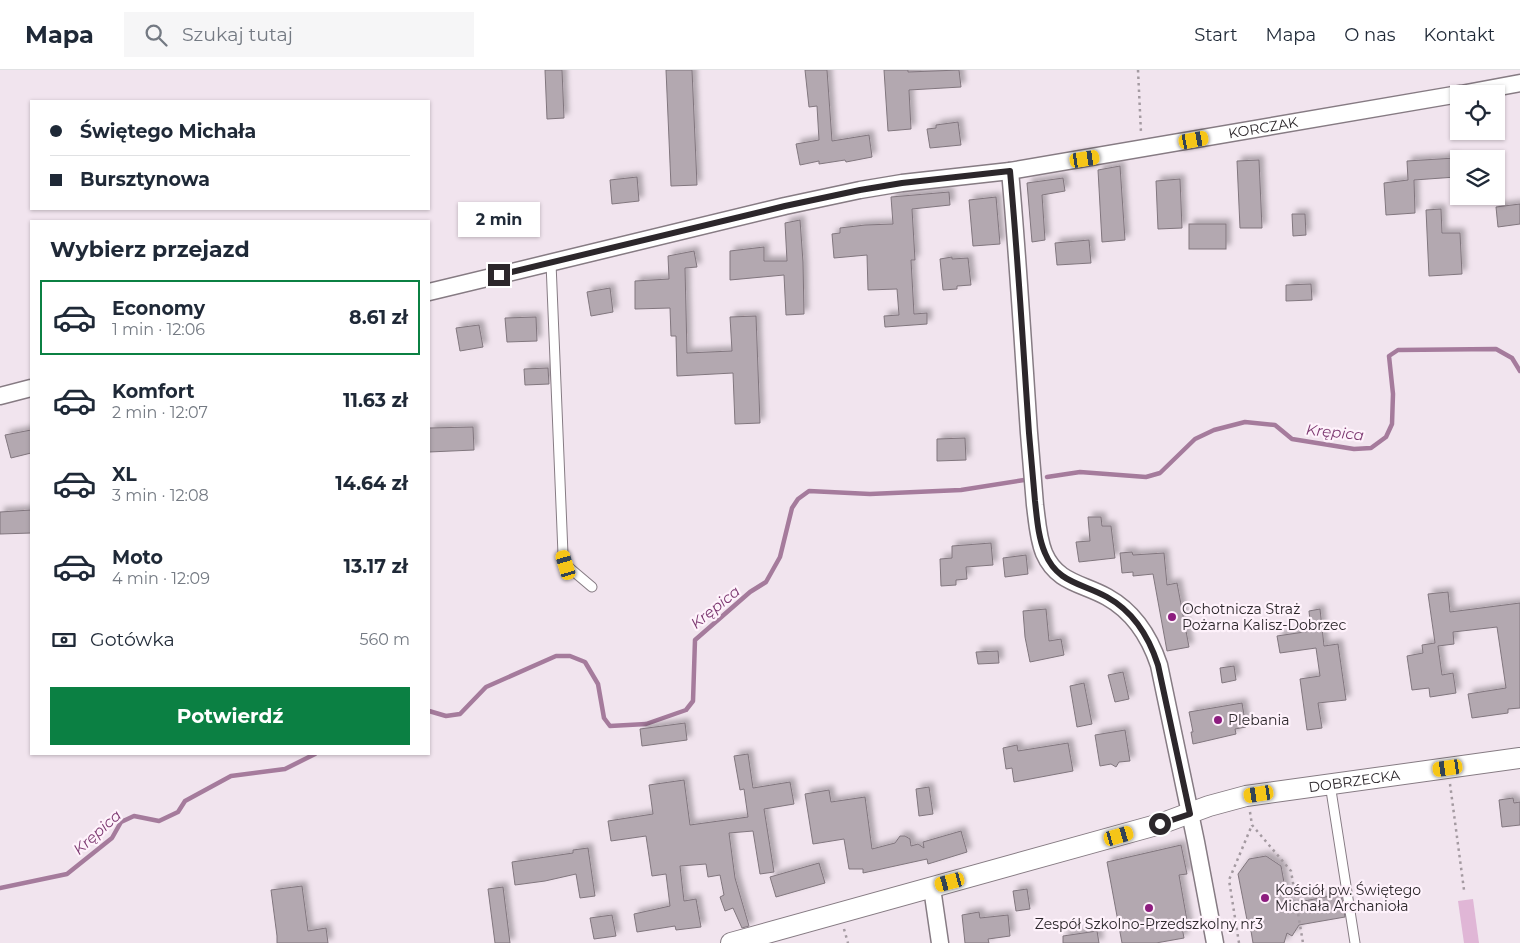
<!DOCTYPE html>
<html lang="pl">
<meta charset="utf-8">
<style>
body{margin:0;font-family:Montserrat,sans-serif;background:#f6f6f7;color:#1f2937;height:100vh;display:flex;flex-direction:column;font-size:19px;white-space:nowrap}
*{box-sizing:border-box;margin:0}
p{font-size:16px;color:#747a83}
.icon{flex:none;width:28px;height:28px;fill:none;stroke:currentColor;stroke-width:2;stroke-linecap:round;stroke-linejoin:round}
.map{position:relative;flex:1;overflow:hidden}
.side{position:absolute;left:30px;top:150px;width:400px;height:535px;display:flex;flex-direction:column;background:#fff;border-radius:0px;box-shadow:0 1px 4px #0004}
.side>*{flex:none}
.hud{position:absolute;left:30px;top:30px;width:400px;height:110px;border-radius:0px;box-shadow:0 1px 4px #0004;display:grid;align-content:center;height:110px;padding:0 20px;background:#fff}
.fabs{position:absolute;left:1450px;top:15px;display:grid;gap:10px}
.fabs a{display:grid;place-items:center;width:55px;height:55px;border-radius:0px;background:#fff;box-shadow:0 1px 4px #0004;font-size:25px}
.end{position:absolute;width:22px;height:22px;margin:-11px;border:6px solid #2c272b;background:#fff;box-shadow:0 0 0 2px #fff}
.from{border-radius:50%}
.bubble{position:absolute;height:35px;border-radius:0px;background:#fff;box-shadow:0 1px 4px #0004;font-size:16px;font-weight:700;line-height:35px;text-align:center}
.car{position:absolute;width:15px;height:30px;margin:-15px -8px;border-radius:6px;box-shadow:0 0 4px 1px #0007;background:linear-gradient(#f5c518 24%,#345 0 40%,#f5c518 0 76%,#345 0 86%,#f5c518 0)}
.hud b{display:flex;align-items:center;gap:18px;height:48px;font-size:19px}
.hud b+b{border-top:1px solid #e0e1e3}
.hud i{width:12px;height:12px;background:#1f2937}
ul{padding:0;list-style:none}
li{display:flex;align-items:center;gap:15px;height:75px;margin:0 10px 8px;padding:0 10px;border:2px solid transparent;border-radius:0px}
li div{flex:1}
li b{display:block;font-size:19px}
li em{font-style:normal;font-weight:700}
li.active{border-color:#0b8043}
li>.icon{width:45px;height:45px;stroke-width:1.5}
h2{padding:0 20px;font-size:22px;line-height:60px}
.pay{display:flex;align-items:center;gap:12px;height:55px;padding:0 20px;font-size:19px}
.pay p{margin-inline-start:auto}
.action{display:flex;gap:10px;margin-top:auto;padding:10px 20px}
.action a{flex:1;height:58px;border-radius:0px;background:#0b8043;color:#fff;font-size:20px;font-weight:700;line-height:58px;text-align:center}
header{display:flex;align-items:center;gap:30px;box-sizing:border-box;height:70px;padding:0 25px;background:#fff;border-bottom:1px solid #e0e1e3}
header strong{font-size:24px}
nav{display:flex;gap:28px;margin-inline-start:auto;font-size:18px}
.search{width:350px;height:45px;background:#f6f6f7;display:flex;align-items:center;gap:12px;box-sizing:border-box;padding:0 18px;border-radius:0px;color:#747a83;font-size:19px}
.map>svg:first-child{display:block}
</style>
<header>
<strong>Mapa</strong>
<div class="search"><svg class="icon" aria-label="search" viewBox="0 0 24 24"><circle cx="10" cy="10" r="6"/><path d="M15 15l6 6"/></svg>Szukaj tutaj</div>
<nav><a>Start</a><a>Mapa</a><a>O nas</a><a>Kontakt</a></nav>
</header>
<div class="map">
<svg width="1520" height="873" viewBox="0 0 1520 873">
<defs>
<filter id="shadow"><feDropShadow dx="4.5" dy="-4.5" stdDeviation="2.5" flood-color="#0004"/></filter>
</defs>
<rect width="100%" height="100%" fill="#f1e4ee"/>
<polygon fill="#e0b6d6" points="1473,829 1479,873 1464,873 1458,831"/>
<g fill="none" stroke-linecap="round" stroke-linejoin="round">
<g stroke="#a57b9c" stroke-width="4.5">
<polyline points="1047,407 1080,402 1146,407 1160,403 1195,369 1214,360 1245,352 1275,355 1292,369 1354,379 1371,378 1386,367 1392,354 1393,324 1389,286 1398,280 1496,279 1512,288 1520,301"/>
<polyline points="429,641 446,646 460,644 486,617 556,586 570,586 585,592 598,614 604,648 610,656 646,654 686,640 693,631 695,570 750,522 766,512 780,487 792,438 798,429 809,421 870,424 961,420 1024,410"/>
<polyline points="0,818 67,804 112,768 121,752 134,746 159,751 178,742 185,731 231,706 285,699 315,684"/>
</g>
</g>
<g fill="#b3a8b0" stroke="#81767e" filter="url(#shadow)">
<polygon points="545,0 562,0 564,48 547,49"/>
<polygon points="666,0 692,0 697,115 671,116"/>
<polygon points="805,0 827,0 832,71 869,65 872,87 846,92 845,90 819,94 819,91 800,95 796,74 819,70 817,36 809,37"/>
<polygon points="884,0 908,0 908,2 959,0 961,17 909,20 911,59 888,61"/>
<polygon points="958,52 961,75 930,78 927,59 936,58 936,55"/>
<polygon points="1455,88 1456,107 1414,110 1415,143 1386,145 1384,113 1408,110 1407,91"/>
<polygon points="1259,90 1262,158 1240,158 1237,91"/>
<polygon points="1120,96 1125,170 1102,172 1098,100"/>
<polygon points="637,107 639,131 612,134 610,110"/>
<polygon points="1063,108 1065,121 1042,125 1045,170 1032,172 1027,113"/>
<polygon points="1180,109 1182,158 1158,159 1156,111"/>
<polygon points="949,122 950,135 912,139 915,190 911,190 914,244 927,243 927,254 885,257 884,246 899,245 897,219 868,220 867,185 834,188 832,164 840,163 840,158 865,155 893,154 891,127"/>
<polygon points="996,127 1000,174 973,176 969,130"/>
<polygon points="1520,134 1520,154 1498,157 1496,137"/>
<polygon points="1441,139 1442,163 1460,163 1462,204 1429,206 1426,140"/>
<polygon points="1292,144 1305,144 1306,165 1293,166"/>
<polygon points="800,150 803,192 804,244 786,245 784,205 730,210 730,181 764,177 764,191 787,191 785,153"/>
<rect x="1189" y="154" width="37" height="25"/>
<polygon points="1089,170 1091,193 1057,195 1055,173"/>
<polygon points="694,181 697,197 685,198 687,283 732,281 730,247 756,246 760,353 735,354 733,303 677,306 676,266 671,266 670,238 635,239 635,211 669,209 668,186"/>
<polygon points="952,187 952,189 968,188 971,215 957,216 957,219 943,220 940,189"/>
<polygon points="1311,214 1312,230 1286,231 1286,215"/>
<polygon points="610,218 613,242 591,246 587,222"/>
<polygon points="536,247 537,271 507,272 505,248"/>
<polygon points="479,255 483,277 460,281 456,258"/>
<polygon points="548,298 549,314 525,315 524,299"/>
<polygon points="473,357 474,380 429,382 429,358"/>
<polygon points="31,360 31,383 11,388 5,365"/>
<polygon points="965,368 966,390 937,391 937,369"/>
<polygon points="31,440 31,463 0,464 0,442"/>
<polygon points="1088,447 1101,447 1102,456 1111,456 1115,488 1079,492 1076,472 1090,471"/>
<polygon points="991,473 993,495 966,497 967,509 956,510 956,515 941,516 940,489 952,488 952,476"/>
<polygon points="1132,482 1133,485 1164,483 1167,515 1177,513 1189,577 1167,581 1153,504 1133,506 1133,502 1122,503 1120,483"/>
<polygon points="1026,485 1028,504 1005,507 1003,488"/>
<polygon points="1448,522 1450,542 1520,533 1520,638 1508,639 1508,643 1472,648 1468,624 1506,618 1497,557 1453,562 1454,574 1438,576 1442,605 1453,603 1456,623 1430,627 1429,618 1412,620 1407,586 1423,583 1422,575 1435,573 1428,524"/>
<polygon points="1046,539 1049,571 1061,569 1064,585 1030,592 1025,567 1023,541"/>
<polygon points="1320,539 1324,576 1338,574 1346,630 1318,633 1322,658 1307,660 1300,609 1320,606 1316,578 1280,583 1277,566 1311,561 1309,541"/>
<polygon points="998,581 999,593 978,594 976,582"/>
<polygon points="1234,596 1236,610 1222,613 1220,598"/>
<polygon points="1123,602 1129,629 1115,632 1108,605"/>
<polygon points="1084,613 1092,654 1077,657 1070,616"/>
<polygon points="1242,633 1246,657 1235,659 1236,664 1193,674 1191,662 1193,662 1189,642"/>
<polygon points="685,653 687,670 642,676 640,659"/>
<polygon points="1125,660 1130,691 1119,692 1116,697 1111,694 1100,696 1095,665"/>
<polygon points="1068,673 1073,701 1014,712 1012,698 1006,699 1003,678 1017,675 1018,681"/>
<polygon points="748,684 753,718 790,712 794,734 764,739 774,802 760,804 753,761 729,763 735,808 749,856 742,858 733,838 725,841 720,827 724,825 720,805 708,807 706,794 680,796 684,831 696,829 701,857 676,860 675,856 637,862 634,844 670,836 666,804 652,806 646,766 611,771 608,751 653,744 649,715 684,710 690,755 748,747 744,719 740,720 734,686"/>
<polygon points="929,717 933,744 919,746 916,719"/>
<polygon points="829,720 831,732 865,727 872,779 895,773 900,766 905,766 910,769 911,776 918,774 924,778 923,772 961,761 967,782 928,794 927,789 863,803 863,799 849,799 844,769 813,774 805,724"/>
<polygon points="1513,728 1514,733 1520,732 1520,755 1502,757 1499,730"/>
<polygon points="1181,775 1187,804 1179,805 1188,856 1182,857 1184,868 1156,873 1122,873 1107,792"/>
<polygon points="588,778 595,826 580,828 576,804 545,811 515,815 512,792 573,783 573,780"/>
<polygon points="1266,786 1281,796 1288,834 1341,824 1345,847 1299,855 1292,866 1287,863 1284,873 1253,873 1251,861 1249,860 1238,804 1249,789"/>
<polygon points="819,793 825,813 776,827 770,807"/>
<polygon points="302,816 308,861 326,858 328,873 277,873 277,866 271,820"/>
<polygon points="503,817 510,873 495,873 488,819"/>
<polygon points="1027,819 1030,839 1016,841 1013,821"/>
<polygon points="979,842 980,848 1008,845 1010,866 988,869 989,873 965,873 962,845"/>
<polygon points="612,845 616,866 594,869 590,848"/>
<polygon points="1097,861 1099,873 1063,873 1063,866"/>
</g>
<g fill="none" stroke-linecap="round" stroke-linejoin="round">
<g stroke="#867b83" stroke-width="11">
<g id="service">
<polyline points="551,193 563,484 566,495 592,517"/>
<polyline points="1330,714 1355,873"/>
</g>
</g>
<g stroke="#867b83" stroke-width="19">
<g id="minor">
<polyline points="1461,24 1520,13"/>
<path d="M1010 101C1018 188 1023 276 1029 363 1031 387 1033 411 1035 435 1037 450 1038 468 1044 483 1057 513 1082 513 1107 527 1134 542 1150 568 1159 595L1196 772 1215 873"/>
<path id="s1" d="M429 222 785 136 860 120 902 113 1010 101 1459 24"/>
<polyline points="0,326 31,318"/>
<polyline points="932,818 940,873"/>
</g>
</g>
<g stroke="#867b83" stroke-width="22">
<g id="tertiary">
<path id="s2" d="M731 873 1160 754 1209 736 1246 726 1520 688"/>
</g>
</g>
<g stroke="#a49aa1" stroke-width="2.5" stroke-dasharray="2.5 4" stroke-linecap="butt">
<polyline points="1138,0 1141,63"/>
<polyline points="1450,714 1464,820"/>
<polyline points="1250,742 1252,755 1291,801 1303,873"/>
<polyline points="844,859 848,873"/>
<polyline points="1239,873 1229,810 1252,755"/>
</g>
<use href="#service" stroke="#fff" stroke-width="9"/>
<use href="#minor" stroke="#fff" stroke-width="16"/>
<use href="#tertiary" stroke="#fff" stroke-width="20"/>
</g>
<g fill="none" stroke-linecap="round" stroke-linejoin="round">
<path stroke="#2c272b" stroke-width="6" d="M499 205 785 136 860 120 902 113 1010 101C1018 188 1023 276 1029 363 1031 385 1033 408 1035 431 1037 448 1038 467 1045 483 1057 513 1082 513 1107 527 1134 542 1149 567 1158 595L1190 744 1160 754"/>
</g>
<g fill="#8d1d7f" stroke="#fef2fb" stroke-width="2">
<circle cx="1172" cy="547" r="5"/>
<circle cx="1218" cy="650" r="5"/>
<circle cx="1265" cy="828" r="5"/>
<circle cx="1149" cy="838" r="5"/>
</g>
<g text-anchor="middle" dominant-baseline="central" stroke-width="4.5" stroke-linejoin="round" paint-order="stroke">
<g font-size="14" fill="#2c272b" stroke="#fef2fb">
<text stroke="none"><textPath href="#s1" startOffset="851">KORCZAK</textPath></text>
<text stroke="none"><textPath href="#s2" startOffset="645">DOBRZECKA</textPath></text>
</g>
<g font-size="14" fill="#2c272b" stroke="#fef2fb" text-anchor="start">
<text x="1182" y="539">Ochotnicza Straż<tspan x="1182" dy="16">Pożarna Kalisz-Dobrzec</tspan></text>
<text x="1228" y="650">Plebania</text>
<text x="1275" y="820">Kościół pw. Świętego<tspan x="1275" dy="16">Michała Archanioła</tspan></text>
<text x="1149" y="854" text-anchor="middle">Zespół Szkolno-Przedszkolny nr3</text>
</g>
<g font-size="15" font-style="italic" fill="#7d3971" stroke="#fef2fb">
<text transform="translate(1335 362) rotate(6)">Krępica</text>
<text transform="translate(715 537) rotate(-39)">Krępica</text>
<text transform="translate(97 762) rotate(-42)">Krępica</text>
</g>
</g>
</svg>
<div class="fabs">
<a><svg class="icon" aria-label="locate" viewBox="0 0 24 24"><circle cx="12" cy="12" r="6"/><path d="M12 2v4M12 18v4M2 12h4M18 12h4"/></svg></a>
<a><svg class="icon" aria-label="layers" viewBox="0 0 24 24"><path d="M12 4l9 5-9 5-9-5zM3 14l9 5 9-5"/></svg></a>
</div>
<i class="end from" style="left:1160px;top:754px"></i>
<i class="end" style="left:499px;top:205px"></i>
<div class="bubble" style="left:458px;top:132px;width:82px">2 min</div>
<i class="car" style="left:1194px;top:70px;rotate:80deg"></i>
<i class="car" style="left:1085px;top:89px;rotate:81deg"></i>
<i class="car" style="left:566px;top:495px;rotate:343deg"></i>
<i class="car" style="left:1448px;top:698px;rotate:262deg"></i>
<i class="car" style="left:1259px;top:724px;rotate:261deg"></i>
<i class="car" style="left:1119px;top:766px;rotate:74deg"></i>
<i class="car" style="left:950px;top:812px;rotate:255deg"></i>
<div class="hud">
<b><i class="from"></i>Świętego Michała</b>
<b><i></i>Bursztynowa</b>
</div>
<section class="side">
<h2>Wybierz przejazd</h2>
<ul>
<li class="active"><svg class="icon" aria-label="car" viewBox="0 0 24 24"><path d="M5 17H2v-5l4-1 3-4h7l3 4 3 1v5h-3M9 17h6M6 11h13"/><circle cx="7" cy="17" r="2"/><circle cx="17" cy="17" r="2"/></svg><div><b>Economy</b><p>1 min · 12:06</p></div><em>8.61 zł</em></li>
<li><svg class="icon" aria-label="car" viewBox="0 0 24 24"><path d="M5 17H2v-5l4-1 3-4h7l3 4 3 1v5h-3M9 17h6M6 11h13"/><circle cx="7" cy="17" r="2"/><circle cx="17" cy="17" r="2"/></svg><div><b>Komfort</b><p>2 min · 12:07</p></div><em>11.63 zł</em></li>
<li><svg class="icon" aria-label="car" viewBox="0 0 24 24"><path d="M5 17H2v-5l4-1 3-4h7l3 4 3 1v5h-3M9 17h6M6 11h13"/><circle cx="7" cy="17" r="2"/><circle cx="17" cy="17" r="2"/></svg><div><b>XL</b><p>3 min · 12:08</p></div><em>14.64 zł</em></li>
<li><svg class="icon" aria-label="car" viewBox="0 0 24 24"><path d="M5 17H2v-5l4-1 3-4h7l3 4 3 1v5h-3M9 17h6M6 11h13"/><circle cx="7" cy="17" r="2"/><circle cx="17" cy="17" r="2"/></svg><div><b>Moto</b><p>4 min · 12:09</p></div><em>13.17 zł</em></li>
</ul>
<div class="pay"><svg class="icon" aria-label="cash" viewBox="0 0 24 24"><path d="M3 7h18v10H3z"/><circle cx="12" cy="12" r="2"/></svg>Gotówka<p>560 m</p></div>
<div class="action"><a>Potwierdź</a></div>
</section>
</div>
